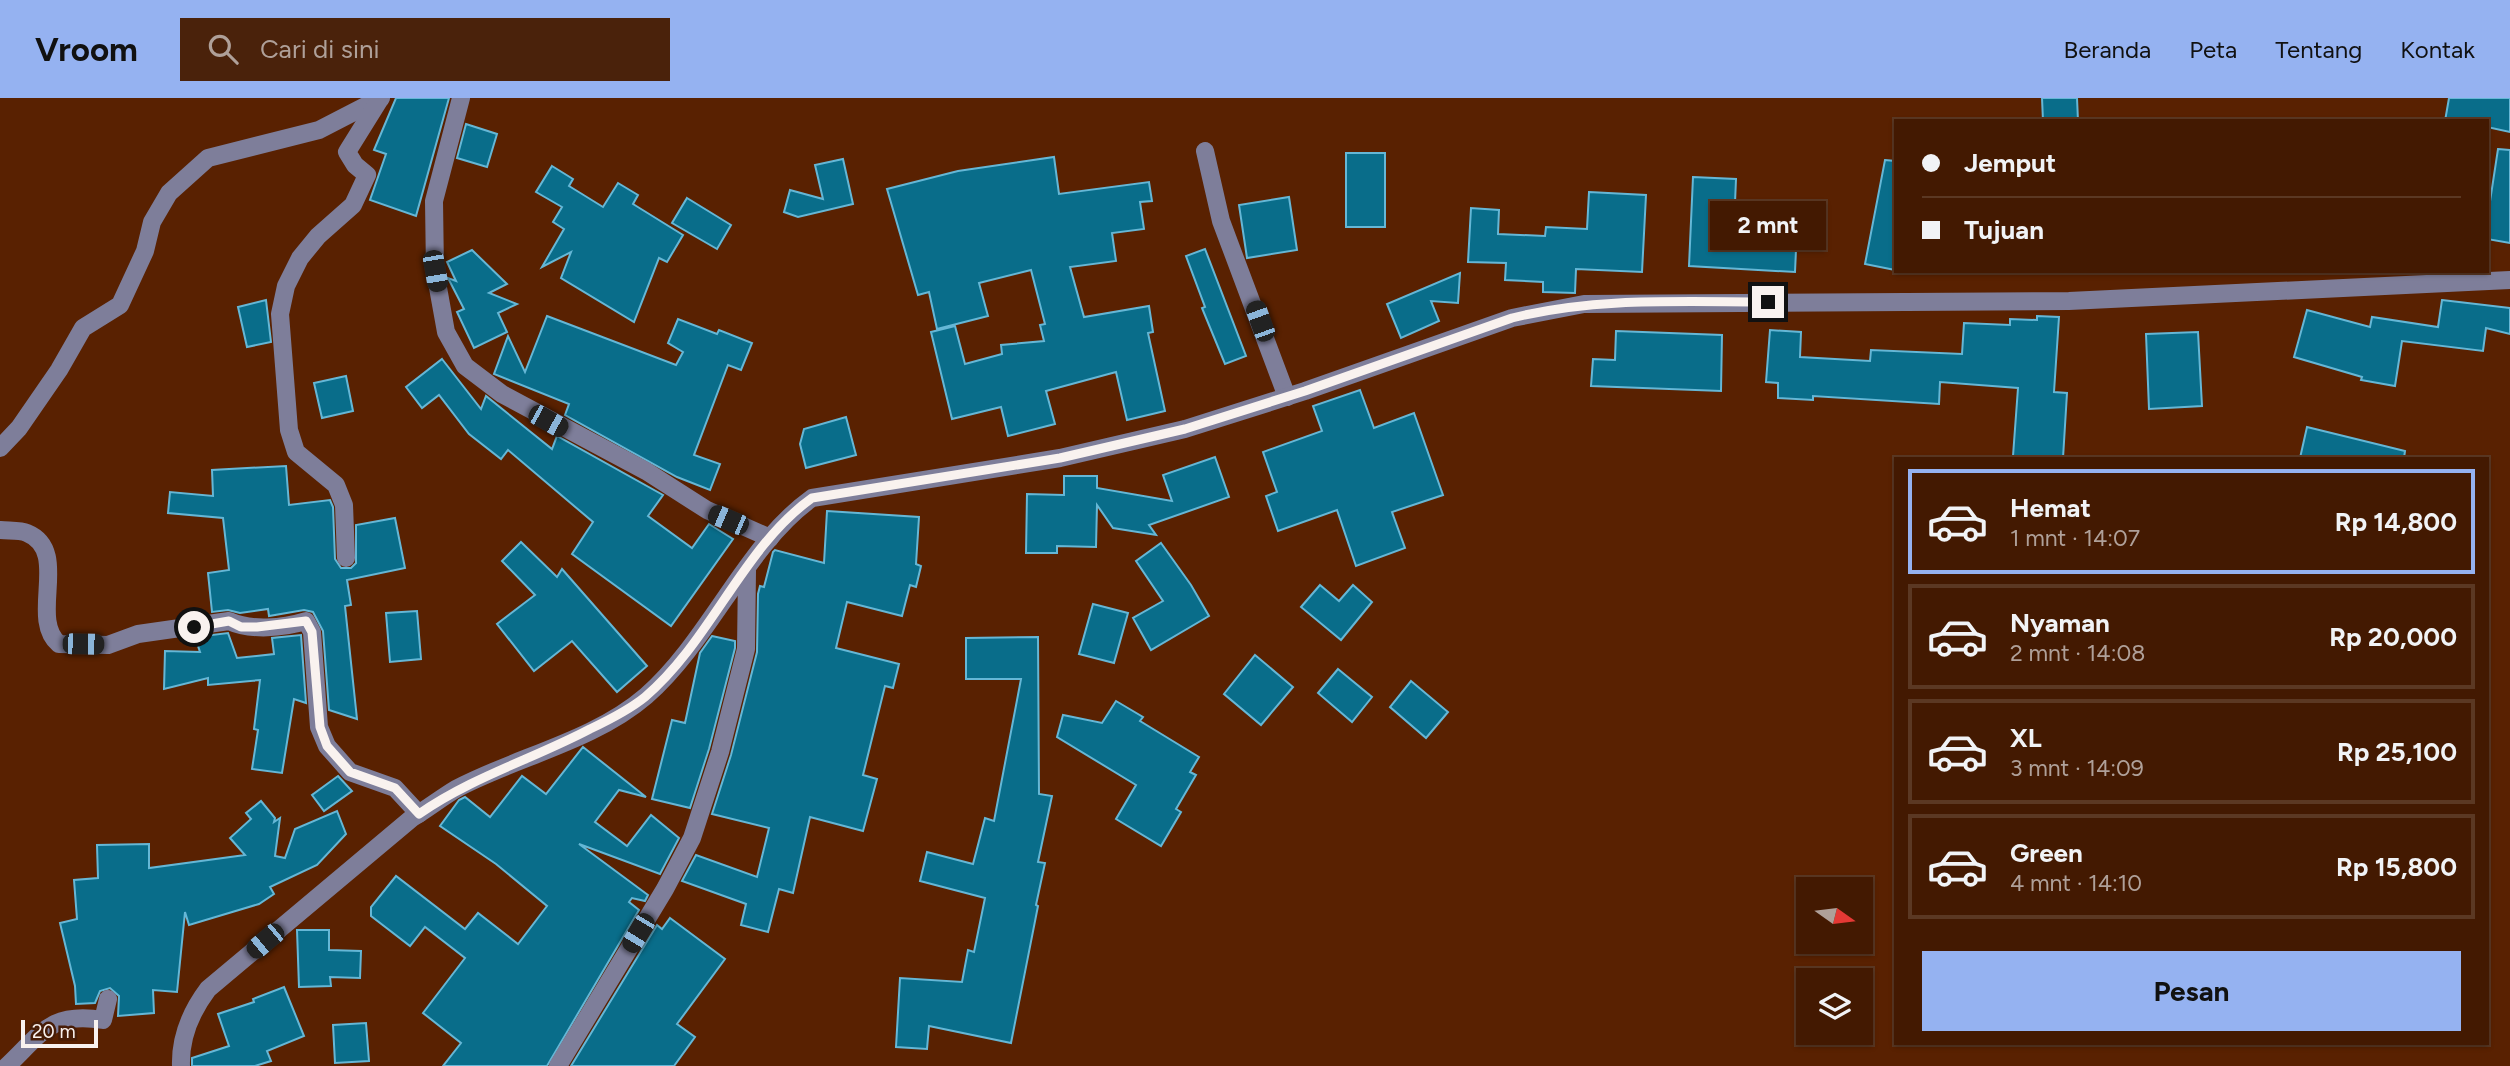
<!DOCTYPE html>
<html lang="id">
<meta charset="utf-8">
<style>
body{margin:0;font-family:Figtree,sans-serif;background:#4a220b;color:#f1f3f6;height:100vh;display:flex;flex-direction:column;font-size:26px;white-space:nowrap}
*{box-sizing:border-box;margin:0}
p{font-size:23px;color:#afa099}
.icon{flex:none;width:38px;height:38px;fill:none;stroke:currentColor;stroke-width:2;stroke-linecap:round;stroke-linejoin:round}
.map{position:relative;flex:1;overflow:hidden}
.side{position:absolute;left:1894px;top:359px;width:595px;height:588px;display:flex;flex-direction:column;background:#431901;border-radius:0px;box-shadow:0 2px 5px #0004,0 0 0 2px #5b3823}
.side>*{flex:none}
.guide{position:absolute;left:1894px;top:21px;width:595px;height:154px;border-radius:0px;box-shadow:0 2px 5px #0004,0 0 0 2px #5b3823;display:grid;align-content:center;height:154px;padding:0 28px;background:#431901}
.needle{width:46px;rotate:104deg}
.tools{position:absolute;left:1796px;top:779px;display:grid;gap:14px}
.tools a{display:grid;place-items:center;width:77px;height:77px;border-radius:0px;background:#431901;box-shadow:0 2px 5px #0004,0 0 0 2px #5b3823;font-size:35px}
.scale{position:absolute;left:21px;bottom:18px;width:77px;box-sizing:border-box;padding-left:7px;border:4px solid #f9f2ef;border-top:0;font-size:19px;line-height:24px;white-space:nowrap;color:#f9f2ef;-webkit-text-stroke:5px #471c06;paint-order:stroke}
.end{position:absolute;width:32px;height:32px;margin:-16px;border:9px solid #f9f2ef;background:#111;box-shadow:0 0 0 4px #111}
.from{border-radius:50%}
.bubble{position:absolute;height:49px;border-radius:0px;background:#431901;box-shadow:0 2px 5px #0004,0 0 0 2px #5b3823;font-size:23px;font-weight:700;line-height:49px;text-align:center}
.car{position:absolute;width:21px;height:42px;margin:-21px -10px;border-radius:9px;box-shadow:0 0 5px 2px #0007;background:linear-gradient(#222 24%,#8ab4d8 0 40%,#222 0 76%,#8ab4d8 0 86%,#222 0)}
.guide b{display:flex;align-items:center;gap:24px;height:66px;font-size:26px}
.guide b+b{border-top:2px solid #5b3823}
.guide i{width:18px;height:18px;background:#f1f3f6}
ul{padding:12px 0 0;list-style:none}
li{display:flex;align-items:center;gap:21px;height:105px;margin:0 14px 10px;padding:0 14px;border:4px solid #5b3823;border-radius:0px}
li div{flex:1}
li b{display:block;font-size:26px}
li em{font-style:normal;font-weight:700}
li.current{border-color:#95b2f1}
li>.icon{width:63px;height:63px;stroke-width:1.5}
.action{display:flex;gap:14px;margin-top:auto;padding:14px 28px}
.action a{flex:1;height:80px;border-radius:0px;background:#95b2f1;color:#111;font-size:28px;font-weight:700;line-height:80px;text-align:center}
header{display:flex;align-items:center;gap:42px;box-sizing:border-box;height:98px;padding:0 35px;background:#95b2f1;color:#111}
header strong{font-size:33px}
nav{display:flex;gap:38px;margin-inline-start:auto;font-size:24px}
.search{width:490px;height:63px;background:#4a220b;display:flex;align-items:center;gap:18px;box-sizing:border-box;padding:0 24px;border-radius:0px;color:#afa099;font-size:26px}
.map>svg:first-child{display:block}
</style>
<header>
<strong>Vroom</strong>
<div class="search"><svg class="icon" aria-label="search" viewBox="0 0 24 24"><circle cx="10" cy="10" r="6"/><path d="M15 15l6 6"/></svg>Cari di sini</div>
<nav><a>Beranda</a><a>Peta</a><a>Tentang</a><a>Kontak</a></nav>
</header>
<div class="map">
<svg width="2510" height="968" viewBox="0 0 2510 968">
<rect width="100%" height="100%" fill="#592101"/>
<g fill="#096d8a" stroke="#65b7d6" stroke-width="2">
<polygon points="396,0 449,0 416,118 370,102 386,56 374,52"/>
<polygon points="2042,0 2077,0 2078,23 2043,23"/>
<polygon points="2449,0 2510,0 2510,34 2487,29 2487,23 2445,23"/>
<polygon points="466,26 497,36 487,69 457,60"/>
<polygon points="2498,51 2510,52 2510,145 2487,141 2487,123"/>
<rect x="1346" y="55" width="39" height="74"/>
<polygon points="1054,59 1059,96 1149,84 1152,103 1140,104 1144,131 1112,135 1116,163 1070,169 1084,219 1149,208 1153,234 1148,235 1165,313 1127,322 1116,274 1046,293 1055,326 1008,338 1001,309 952,321 931,234 955,228 965,266 1002,256 1001,247 1044,243 1040,227 1045,226 1031,172 979,185 988,218 937,231 929,194 918,197 887,91 958,73"/>
<polygon points="843,61 853,106 798,119 784,114 790,92 823,101 815,67"/>
<polygon points="1885,62 1895,63 1895,172 1865,166"/>
<polygon points="552,68 573,81 569,88 603,109 618,85 638,97 633,106 683,137 667,164 659,160 634,224 561,180 571,154 542,169 564,131 553,124 562,109 536,94"/>
<polygon points="1693,79 1736,81 1735,105 1798,107 1795,174 1689,168"/>
<polygon points="1589,94 1646,97 1642,174 1576,171 1575,195 1543,194 1543,184 1505,182 1506,165 1468,164 1471,110 1499,112 1498,136 1545,138 1546,129 1587,131"/>
<polygon points="1289,99 1297,152 1247,160 1239,107"/>
<polygon points="687,100 731,127 717,151 672,125"/>
<polygon points="1205,151 1246,258 1225,266 1202,210 1205,209 1186,158"/>
<polygon points="472,152 507,186 489,195 517,206 498,215 507,234 474,250 457,214 464,211 448,180 456,183 447,164"/>
<polygon points="1460,175 1458,205 1431,203 1439,223 1401,240 1387,206"/>
<polygon points="266,202 271,244 247,249 238,209"/>
<polygon points="2442,202 2510,210 2510,236 2486,230 2483,253 2402,243 2395,288 2361,282 2362,279 2294,259 2307,212 2370,229 2372,219 2438,229"/>
<polygon points="547,218 676,267 683,254 668,245 678,221 717,236 719,232 752,245 741,272 728,267 694,357 720,366 710,392 677,379 565,317 569,306 494,276 508,238 525,274"/>
<polygon points="2037,218 2059,219 2054,294 2067,295 2063,360 2013,358 2018,290 1940,284 1939,306 1813,298 1813,302 1778,300 1778,285 1766,284 1770,232 1801,234 1800,259 1870,263 1871,252 1962,256 1964,225 2010,227 2010,221 2037,222"/>
<polygon points="1616,233 1722,237 1721,293 1591,288 1593,261 1615,262"/>
<polygon points="2198,234 2202,308 2149,311 2146,236"/>
<polygon points="442,261 481,311 486,298 552,351 557,338 663,397 648,418 692,450 709,426 733,441 671,528 572,456 593,424 508,352 501,361 469,336 439,297 422,310 406,289"/>
<polygon points="346,278 353,313 322,320 314,285"/>
<polygon points="1360,292 1374,330 1414,315 1443,397 1392,414 1405,450 1356,468 1337,412 1278,433 1266,398 1277,394 1263,354 1322,333 1313,308"/>
<polygon points="846,319 856,357 806,370 800,346 804,331"/>
<polygon points="2307,329 2405,353 2404,360 2300,360"/>
<polygon points="1215,359 1229,399 1149,427 1156,437 1113,430 1097,407 1096,449 1057,448 1057,455 1026,455 1027,396 1064,397 1064,378 1097,378 1097,390 1172,403 1163,377"/>
<polygon points="286,368 289,407 330,402 333,409 335,461 341,470 351,470 356,465 356,427 395,420 405,470 347,482 351,507 345,508 357,621 329,612 323,533 313,514 304,512 269,518 268,511 240,515 228,512 212,514 208,475 229,472 223,420 168,415 170,394 213,398 212,372"/>
<polygon points="827,413 919,419 916,466 921,468 916,489 910,487 902,518 847,504 836,550 899,566 893,590 885,588 863,677 877,681 863,733 810,719 793,795 779,791 768,834 741,827 746,806 682,783 696,757 757,779 769,730 712,716 731,657 757,554 758,496 760,488 764,489 773,454 775,452 824,465"/>
<polygon points="521,444 557,479 562,471 647,568 617,594 572,543 534,573 497,526 535,497 502,463"/>
<polygon points="1161,445 1191,487 1209,518 1151,552 1133,520 1163,503 1136,463"/>
<polygon points="1320,487 1339,503 1353,487 1372,504 1341,542 1301,509"/>
<polygon points="1093,506 1128,515 1114,565 1079,556"/>
<polygon points="417,513 421,561 390,564 386,515"/>
<polygon points="228,535 237,560 274,556 272,540 301,537 306,605 294,601 282,675 252,671 258,632 254,631 260,582 208,587 208,580 164,591 165,553 200,554 195,539"/>
<polygon points="712,538 735,543 735,550 709,651 690,710 652,701 672,622 685,625 700,555"/>
<polygon points="1038,539 1039,696 1052,698 1038,764 1045,765 1036,807 1038,808 1011,945 929,928 927,951 896,949 900,880 962,884 968,852 974,854 985,800 920,783 927,754 973,766 985,720 994,723 1021,581 966,581 966,540"/>
<polygon points="1255,557 1293,589 1261,627 1224,596"/>
<polygon points="1338,571 1372,599 1352,624 1318,595"/>
<polygon points="1411,583 1448,614 1426,640 1390,609"/>
<polygon points="1116,603 1143,619 1140,623 1199,659 1190,674 1196,677 1176,711 1181,714 1161,748 1116,721 1136,687 1057,639 1063,617 1102,625"/>
<polygon points="583,649 646,699 619,692 595,724 627,748 651,717 679,740 660,776 579,746 648,797 645,803 632,800 629,804 639,812 547,968 443,968 461,945 423,915 465,860 425,829 410,848 371,818 371,809 396,778 465,831 478,815 518,846 547,808 496,766 440,728 459,702 465,699 490,719 522,678 546,696"/>
<polygon points="338,678 352,693 324,713 312,697"/>
<polygon points="261,703 275,720 274,724 280,720 275,758 285,760 295,731 337,713 346,736 317,767 270,789 274,796 259,806 189,827 185,814 177,894 153,892 154,915 118,918 119,898 110,890 100,893 95,905 76,906 75,888 60,825 77,821 74,782 98,780 97,747 149,746 149,770 245,757 230,740 251,721 246,715"/>
<polygon points="670,820 725,861 677,926 695,939 674,968 571,968 657,827 662,831"/>
<polygon points="297,832 329,832 329,852 361,853 360,880 330,879 331,888 299,889"/>
<polygon points="284,889 304,938 267,953 271,963 255,968 192,968 192,960 229,948 218,916 254,904 253,901"/>
<polygon points="366,925 369,963 335,965 333,927"/>
</g>
<g fill="none" stroke-linecap="round" stroke-linejoin="round">
<g stroke="#7e7e9a" stroke-width="18">
<polyline points="461,0 434,103 435,173 446,234 465,268 502,296 646,373 707,412 770,440"/>
<polyline points="1205,53 1221,123 1287,299"/>
<polyline points="0,350 19,330 59,272 83,230 120,207 145,153 152,124 169,95 208,60 319,32 381,0"/>
<path d="M0 432C9 433 20 432 27 435 71 453 28 520 59 546L108 547 138 536 229 523C251 533 283 530 306 523L312 534 319 629 327 648 350 674 395 690 419 716"/>
<polyline points="346,460 344,407 336,387 296,354 289,332 280,216 286,188 300,160 318,138 353,107 367,77 355,67 347,54 380,1"/>
<path d="M7 968C41 936 51 913 103 922L108 901"/>
<path d="M181 968C180 939 190 915 208 891L412 720C427 711 441 700 456 691 516 659 594 643 646 598 710 542 746 447 812 400L1060 360 1185 331 1305 293 1512 220 1584 206 2069 203 2510 182"/>
<polyline points="558,968 665,791 692,740 720,654 746,551 747,473"/>
</g>
</g>
<g fill="none" stroke-linecap="round" stroke-linejoin="round">
<path stroke="#f9f2ef" stroke-width="9" d="M194 529 229 523 241 529H257L306 523 312 534 320 629 327 648 350 674 395 690 419 716C472 679 533 661 590 631 609 622 629 612 645 599 711 543 743 449 812 400L1060 360 1185 331 1305 293 1512 220C1596 199 1682 204 1768 204"/>
</g>
</svg>
<div class="tools">
<a><svg class="needle" viewBox="-14 -14 28 28"><path d="M0-13l5 13h-10z" fill="#e53935"/><path d="M0 13l5-13h-10z" fill="#afa099"/></svg></a>
<a><svg class="icon" aria-label="layers" viewBox="0 0 24 24"><path d="M12 4l9 5-9 5-9-5zM3 14l9 5 9-5"/></svg></a>
</div>
<div class="scale">20 m</div>
<i class="end from" style="left:194px;top:529px"></i>
<i class="end" style="left:1768px;top:204px"></i>
<div class="bubble" style="left:1710px;top:103px;width:116px">2 mnt</div>
<i class="car" style="left:435px;top:173px;rotate:170deg"></i>
<i class="car" style="left:1260px;top:223px;rotate:340deg"></i>
<i class="car" style="left:548px;top:323px;rotate:119deg"></i>
<i class="car" style="left:728px;top:422px;rotate:293deg"></i>
<i class="car" style="left:83px;top:546px;rotate:91deg"></i>
<i class="car" style="left:638px;top:835px;rotate:211deg"></i>
<i class="car" style="left:265px;top:843px;rotate:230deg"></i>
<div class="guide">
<b><i class="from"></i>Jemput</b>
<b><i></i>Tujuan</b>
</div>
<section class="side">
<ul>
<li class="current"><svg class="icon" aria-label="car" viewBox="0 0 24 24"><path d="M5 17H2v-5l4-1 3-4h7l3 4 3 1v5h-3M9 17h6M6 11h13"/><circle cx="7" cy="17" r="2"/><circle cx="17" cy="17" r="2"/></svg><div><b>Hemat</b><p>1 mnt · 14:07</p></div><em>Rp 14,800</em></li>
<li><svg class="icon" aria-label="car" viewBox="0 0 24 24"><path d="M5 17H2v-5l4-1 3-4h7l3 4 3 1v5h-3M9 17h6M6 11h13"/><circle cx="7" cy="17" r="2"/><circle cx="17" cy="17" r="2"/></svg><div><b>Nyaman</b><p>2 mnt · 14:08</p></div><em>Rp 20,000</em></li>
<li><svg class="icon" aria-label="car" viewBox="0 0 24 24"><path d="M5 17H2v-5l4-1 3-4h7l3 4 3 1v5h-3M9 17h6M6 11h13"/><circle cx="7" cy="17" r="2"/><circle cx="17" cy="17" r="2"/></svg><div><b>XL</b><p>3 mnt · 14:09</p></div><em>Rp 25,100</em></li>
<li><svg class="icon" aria-label="car" viewBox="0 0 24 24"><path d="M5 17H2v-5l4-1 3-4h7l3 4 3 1v5h-3M9 17h6M6 11h13"/><circle cx="7" cy="17" r="2"/><circle cx="17" cy="17" r="2"/></svg><div><b>Green</b><p>4 mnt · 14:10</p></div><em>Rp 15,800</em></li>
</ul>
<div class="action"><a>Pesan</a></div>
</section>
</div>
